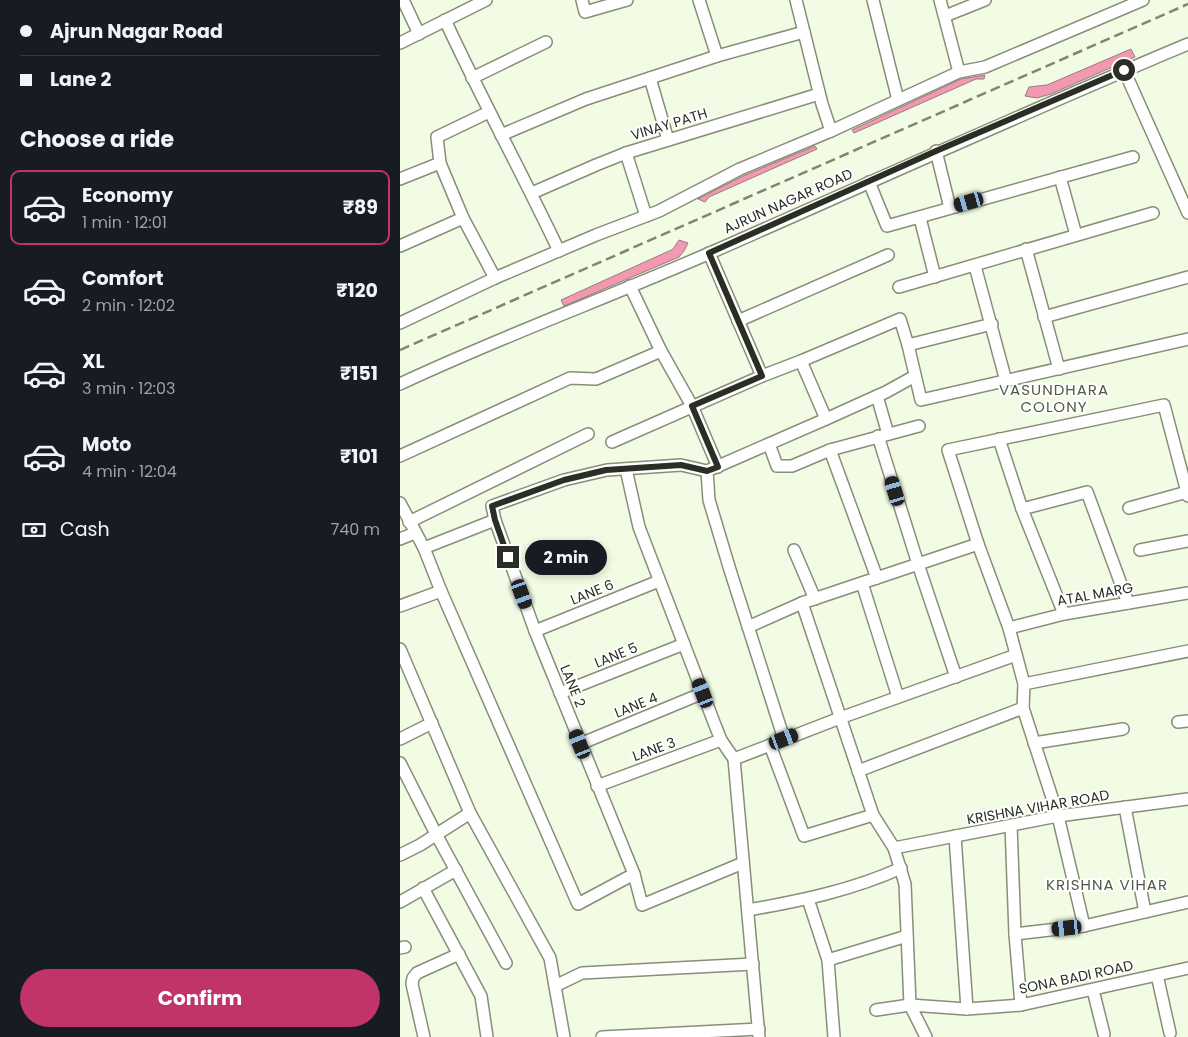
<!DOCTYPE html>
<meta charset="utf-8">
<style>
body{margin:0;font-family:Poppins,sans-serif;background:#20242c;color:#f1f3f6;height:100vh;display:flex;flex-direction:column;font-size:19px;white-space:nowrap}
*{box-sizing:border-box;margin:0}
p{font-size:16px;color:#9ea1a6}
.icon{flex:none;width:28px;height:28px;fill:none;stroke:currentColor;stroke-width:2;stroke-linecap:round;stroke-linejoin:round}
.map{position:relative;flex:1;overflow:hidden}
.panel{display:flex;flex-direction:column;background:#171b24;width:400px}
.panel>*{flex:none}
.guide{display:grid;align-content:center;height:110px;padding:0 20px;background:#171b24}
.end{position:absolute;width:22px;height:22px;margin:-11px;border:6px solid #2b2e25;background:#fff;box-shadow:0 0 0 2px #fff}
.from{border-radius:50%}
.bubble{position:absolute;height:35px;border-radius:18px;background:#171b24;box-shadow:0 2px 8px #0003;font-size:16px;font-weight:700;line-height:35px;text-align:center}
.car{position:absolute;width:15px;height:30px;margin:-15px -8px;border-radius:6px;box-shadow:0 0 4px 1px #0007;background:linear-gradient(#222 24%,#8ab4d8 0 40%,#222 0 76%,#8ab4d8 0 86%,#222 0)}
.guide b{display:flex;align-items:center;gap:18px;height:48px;font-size:19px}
.guide b+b{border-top:1px solid #363941}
.guide i{width:12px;height:12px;background:#f1f3f6}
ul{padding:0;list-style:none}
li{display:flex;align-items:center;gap:15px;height:75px;margin:0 10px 8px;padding:0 10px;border:2px solid transparent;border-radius:10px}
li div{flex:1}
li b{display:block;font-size:19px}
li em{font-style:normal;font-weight:700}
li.selected{border-color:#c03469}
li>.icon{width:45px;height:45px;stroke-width:1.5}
h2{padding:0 20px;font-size:22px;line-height:60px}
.pay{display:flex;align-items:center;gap:12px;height:55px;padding:0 20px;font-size:19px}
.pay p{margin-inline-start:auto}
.button{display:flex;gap:10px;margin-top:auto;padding:10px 20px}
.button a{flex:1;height:58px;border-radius:30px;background:#c03469;color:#fff;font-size:20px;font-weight:700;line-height:58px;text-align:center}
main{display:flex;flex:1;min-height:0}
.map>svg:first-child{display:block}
</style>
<main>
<section class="panel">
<div class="guide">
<b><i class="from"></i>Ajrun Nagar Road</b>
<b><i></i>Lane 2</b>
</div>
<h2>Choose a ride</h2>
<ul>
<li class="selected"><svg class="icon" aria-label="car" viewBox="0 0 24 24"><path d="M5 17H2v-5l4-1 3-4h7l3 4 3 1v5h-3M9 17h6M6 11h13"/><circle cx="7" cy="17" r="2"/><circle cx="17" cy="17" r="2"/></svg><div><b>Economy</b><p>1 min · 12:01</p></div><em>₹89</em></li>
<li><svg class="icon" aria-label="car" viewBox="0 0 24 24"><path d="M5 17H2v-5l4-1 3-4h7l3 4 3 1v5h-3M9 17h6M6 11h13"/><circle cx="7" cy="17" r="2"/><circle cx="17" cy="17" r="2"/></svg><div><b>Comfort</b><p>2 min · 12:02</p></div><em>₹120</em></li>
<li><svg class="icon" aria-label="car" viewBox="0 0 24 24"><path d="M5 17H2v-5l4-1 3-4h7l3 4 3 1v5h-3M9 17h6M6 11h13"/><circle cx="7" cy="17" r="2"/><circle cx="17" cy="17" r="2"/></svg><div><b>XL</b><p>3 min · 12:03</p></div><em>₹151</em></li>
<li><svg class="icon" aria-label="car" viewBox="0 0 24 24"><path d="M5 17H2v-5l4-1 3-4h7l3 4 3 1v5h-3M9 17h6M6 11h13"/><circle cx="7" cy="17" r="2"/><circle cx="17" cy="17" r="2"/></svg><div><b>Moto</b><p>4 min · 12:04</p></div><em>₹101</em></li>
</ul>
<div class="pay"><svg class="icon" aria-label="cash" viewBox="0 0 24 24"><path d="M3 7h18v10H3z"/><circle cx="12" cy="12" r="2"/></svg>Cash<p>740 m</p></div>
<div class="button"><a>Confirm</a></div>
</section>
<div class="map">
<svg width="788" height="1037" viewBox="0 0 788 1037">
<rect width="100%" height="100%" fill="#f2fbe3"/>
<g fill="#f398b1" stroke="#977d83">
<polygon points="731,49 735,57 651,94 637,98 625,96 629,87 647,85"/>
<polygon points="585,75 584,79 576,79 454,133 452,130 561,79"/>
<polygon points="415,146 417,149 309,197 305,202 298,199 343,176"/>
<polygon points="279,240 288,243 284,251 279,257 164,306 161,300 269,251 273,249"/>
</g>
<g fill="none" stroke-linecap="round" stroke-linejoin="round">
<g stroke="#878e79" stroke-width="14">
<g id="minor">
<polyline points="3,0 19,34"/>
<polyline points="182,0 185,12 227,0"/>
<polyline points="299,0 317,56"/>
<polyline points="396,0 422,104 431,131"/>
<polyline points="473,0 498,100"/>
<polyline points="540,0 559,72"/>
<polyline points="545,16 585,0"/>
<path d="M45 20C81 98 122 173 159 251"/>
<polyline points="0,43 86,0"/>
<polyline points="724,70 788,213"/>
<polyline points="72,78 146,42"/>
<polyline points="250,78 268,140"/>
<polyline points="89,112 37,137 40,163 63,218 95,278"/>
<polyline points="101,135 186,99 317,56 404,32"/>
<polyline points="536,151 550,208"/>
<polyline points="226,153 246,216"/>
<polyline points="660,177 676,235"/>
<polyline points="0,179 40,163"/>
<polyline points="469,182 487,226 733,157"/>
<polyline points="132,193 196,165 226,153 419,94"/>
<polyline points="520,218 535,277"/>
<polyline points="0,246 63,218"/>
<polyline points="626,249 659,369"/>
<polyline points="309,253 362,376"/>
<polyline points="575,266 606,381"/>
<polyline points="230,286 261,351 292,406 318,467"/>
<polyline points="499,287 753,213"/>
<polyline points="644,317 788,277"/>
<polyline points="338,321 488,255"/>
<polyline points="0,323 95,278 196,235 259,211 340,169 431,131 559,72 585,67 743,0"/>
<polyline points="508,345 592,324"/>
<polyline points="401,361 426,419"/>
<path d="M0 384C102 336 207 298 310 253 469 183 628 111 788 44"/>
<polyline points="477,396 488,434"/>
<polyline points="478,436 518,564 556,677"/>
<polyline points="599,439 622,509 664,614"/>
<polyline points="212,442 362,376 401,361 500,319 508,345 521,400 788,339"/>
<polyline points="369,444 377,466 392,466 430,450 519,426"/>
<polyline points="430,450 477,578"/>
<polyline points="0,456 170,378 196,379 261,351"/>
<polyline points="226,469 239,527 315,725 321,740 334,759 359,1037"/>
<polyline points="307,471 309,500 330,570 384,739"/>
<polyline points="0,503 24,548 41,591 178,904 234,874"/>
<polyline points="729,508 787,492"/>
<polyline points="622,509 687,492 728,603"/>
<polyline points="9,522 188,434"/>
<polyline points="0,539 15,533"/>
<polyline points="24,548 95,520"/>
<polyline points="394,550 415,599"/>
<polyline points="740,550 788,541"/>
<polyline points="462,583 498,697"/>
<polyline points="402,603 473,815 494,848 505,884 510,1005 526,1037"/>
<polyline points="0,606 41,591"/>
<polyline points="348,627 402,603 578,544"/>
<polyline points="609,628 664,614 788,593"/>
<polyline points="135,631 259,581"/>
<polyline points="0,649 70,813 150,958 164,1037"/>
<polyline points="624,684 788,651"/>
<polyline points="160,693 284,644"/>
<polyline points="778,722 788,721"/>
<polyline points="0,739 32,723"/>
<polyline points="634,743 723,729"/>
<polyline points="180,744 303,693"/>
<polyline points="370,745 404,836 473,815"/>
<polyline points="334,759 440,718 616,655"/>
<polyline points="0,763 36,834 106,963"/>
<polyline points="458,771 623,708"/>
<polyline points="197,786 321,740"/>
<polyline points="725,807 745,912"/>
<polyline points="611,825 615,934 621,1005"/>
<polyline points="555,836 567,1009"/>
<polyline points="494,848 658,816 788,799"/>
<polyline points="0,855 20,845 70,813"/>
<polyline points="343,863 242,905 234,874 135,631 95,520 92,506 164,480 207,470 281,465 307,471 426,419 486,392 515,376"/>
<polyline points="23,888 81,996 87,1037"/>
<polyline points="408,899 428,960 434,1037"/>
<polyline points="0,902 56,870"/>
<path d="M348 910C400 901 453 890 501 868"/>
<polyline points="684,926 658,816 623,708 624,684 609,628 578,544 548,450 764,405 788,496"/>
<polyline points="615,934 684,926 788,902"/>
<polyline points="0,948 5,947"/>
<polyline points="428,960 507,936"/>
<polyline points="757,975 770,1033"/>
<polyline points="155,986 182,973 353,964"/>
<polyline points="693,990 704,1034"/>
<polyline points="476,1010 510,1005 567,1009 621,1005 788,968"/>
<polyline points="24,1037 12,984 13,978 17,973 59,954"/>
<polyline points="202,1037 359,1029"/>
</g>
</g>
<use href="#minor" stroke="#fff" stroke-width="11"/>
<polyline stroke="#808576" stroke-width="2.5" stroke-dasharray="10 5" stroke-linecap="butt" points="0,350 788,4"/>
</g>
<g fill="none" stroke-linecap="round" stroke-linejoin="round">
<polyline stroke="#2b2e25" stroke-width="6" points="108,557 95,520 92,506 164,480 206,470 281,465 307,471 318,467 292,406 362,376 309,253 536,151 724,70"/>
</g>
<g text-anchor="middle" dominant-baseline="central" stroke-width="4" stroke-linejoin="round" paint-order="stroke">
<g font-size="14" fill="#2b2e25" stroke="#fff">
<text transform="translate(269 124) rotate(-17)">VINAY PATH</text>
<text transform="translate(388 201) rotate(-24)">AJRUN NAGAR ROAD</text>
<text transform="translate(192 592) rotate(-22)">LANE 6</text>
<text transform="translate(695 594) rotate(-10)">ATAL MARG</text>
<text transform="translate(216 655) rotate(-22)">LANE 5</text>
<text transform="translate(173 686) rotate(68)">LANE 2</text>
<text transform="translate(236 705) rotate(-22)">LANE 4</text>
<text transform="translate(254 749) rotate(-20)">LANE 3</text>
<text transform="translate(638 807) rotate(-10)">KRISHNA VIHAR ROAD</text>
<text transform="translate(676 977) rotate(-12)">SONA BADI ROAD</text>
</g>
<g font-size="15" letter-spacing="1" fill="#535a46" stroke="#fff">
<text x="654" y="389">VASUNDHARA<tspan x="654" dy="17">COLONY</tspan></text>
<text x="707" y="884">KRISHNA VIHAR</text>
</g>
</g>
</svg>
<i class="end from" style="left:724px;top:70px"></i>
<i class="end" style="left:108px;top:557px"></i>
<div class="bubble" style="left:125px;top:540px;width:82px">2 min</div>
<i class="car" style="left:569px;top:202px;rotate:254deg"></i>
<i class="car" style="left:495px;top:491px;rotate:343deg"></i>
<i class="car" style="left:122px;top:594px;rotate:160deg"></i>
<i class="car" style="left:303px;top:693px;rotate:339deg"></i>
<i class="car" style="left:384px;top:739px;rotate:69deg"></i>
<i class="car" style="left:180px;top:744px;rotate:338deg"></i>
<i class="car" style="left:667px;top:928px;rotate:264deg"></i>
</div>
</main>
